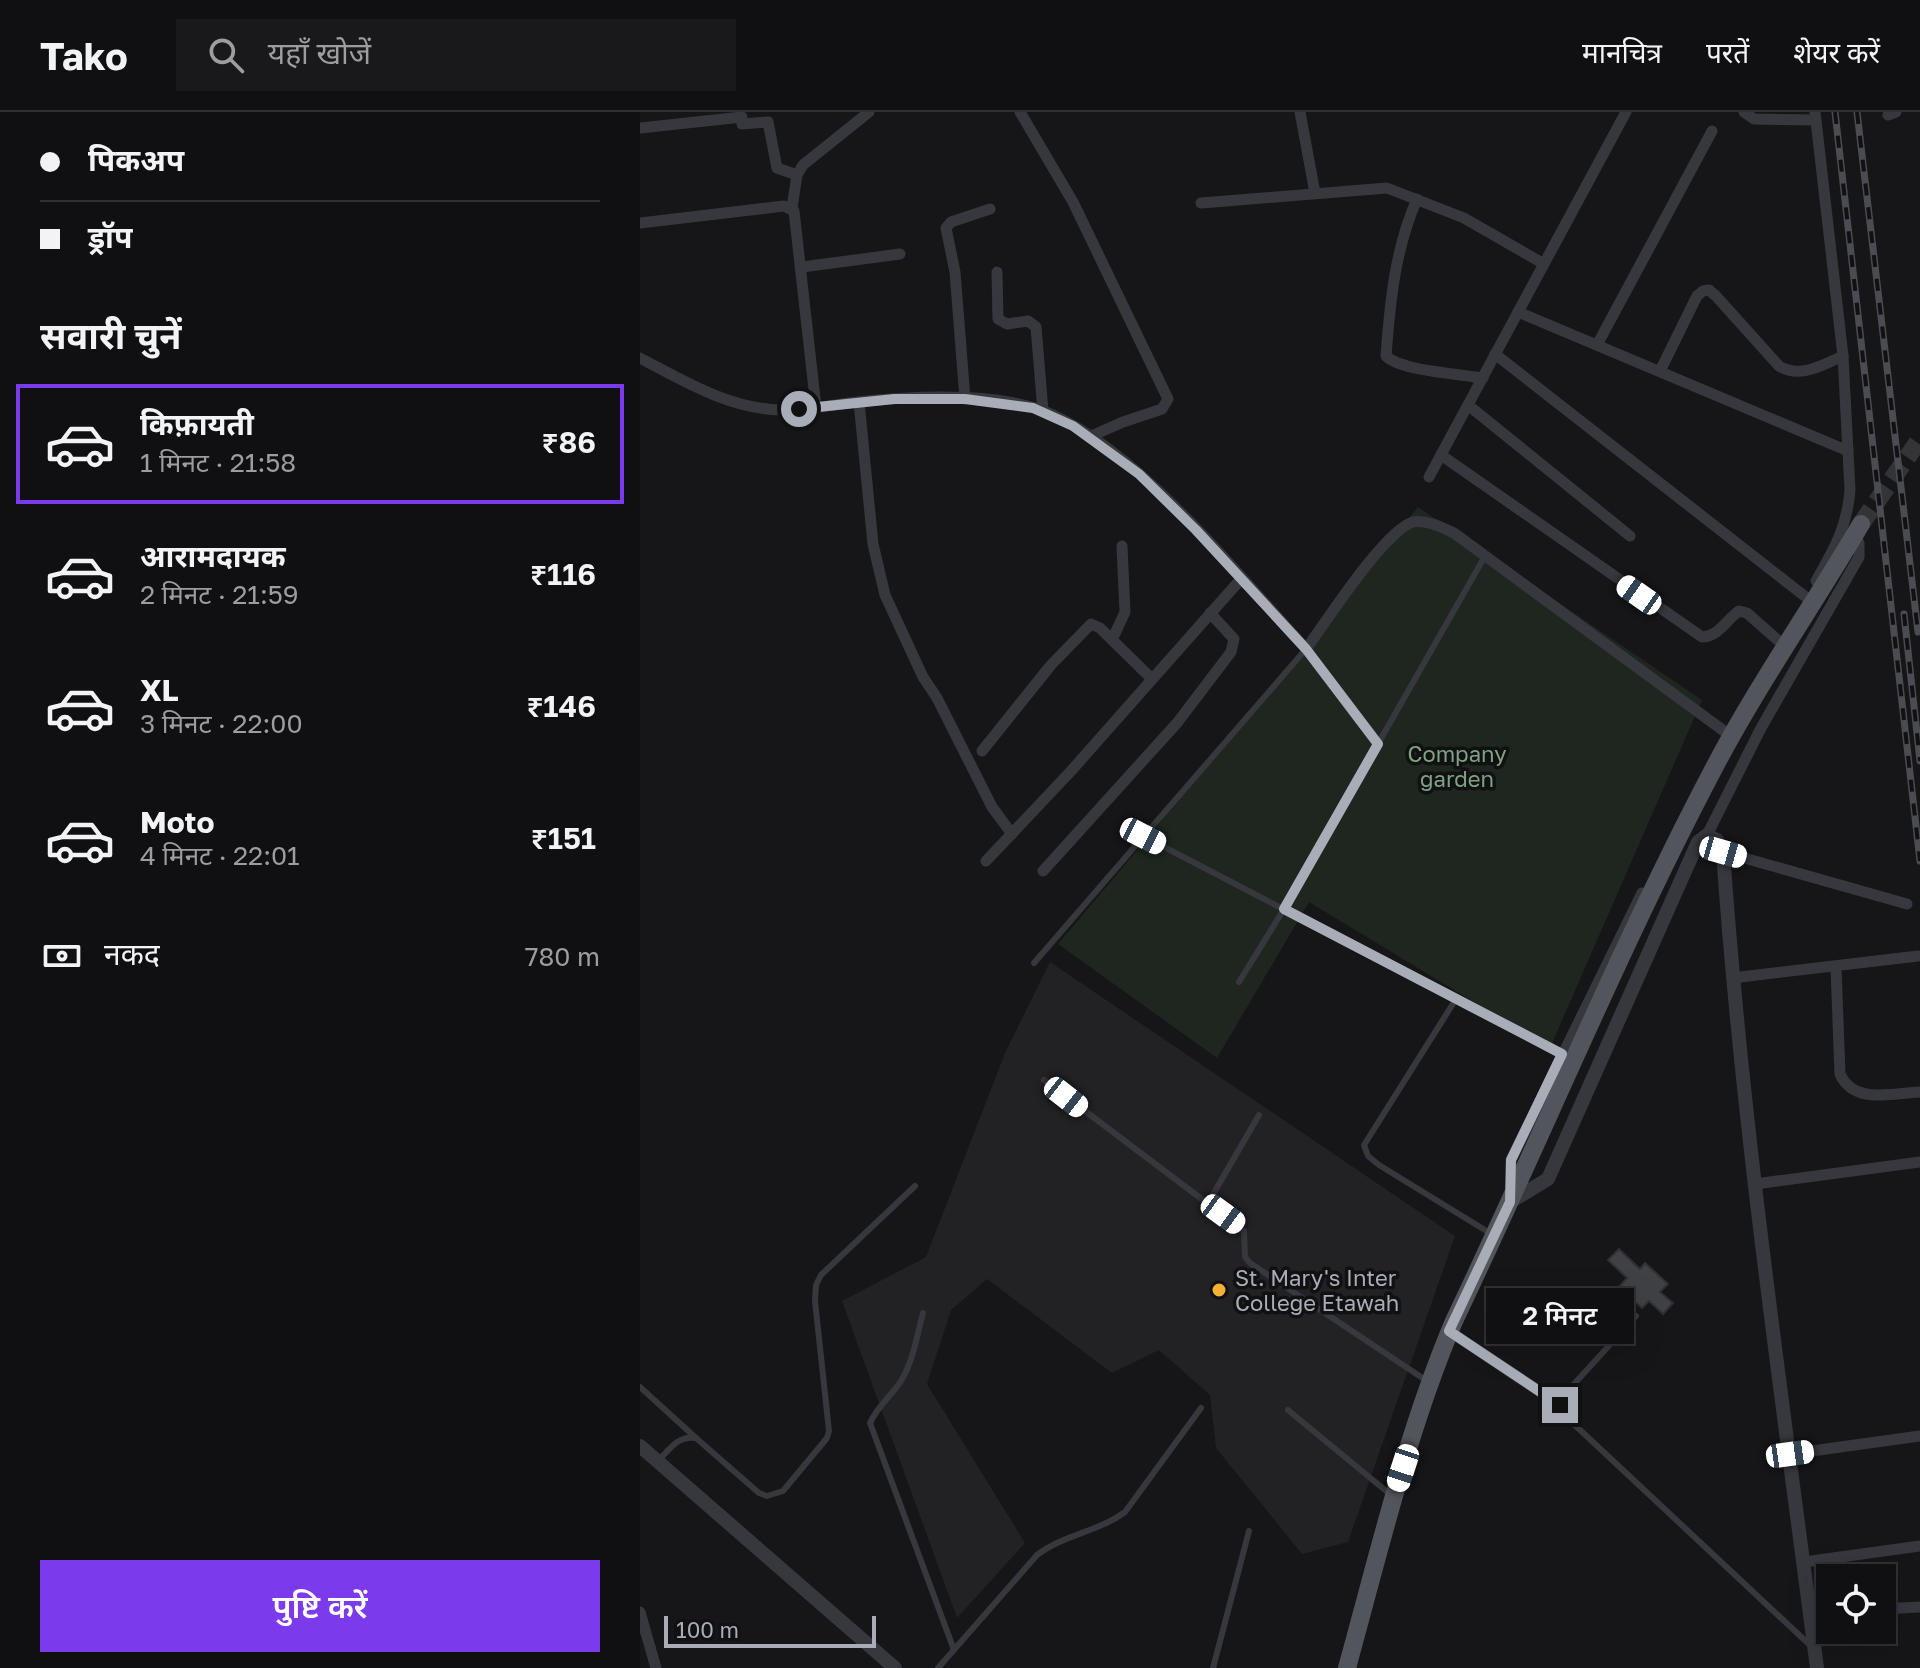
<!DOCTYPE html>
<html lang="hi">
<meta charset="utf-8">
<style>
body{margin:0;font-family:"Golos Text","Noto Sans Devanagari",sans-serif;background:#19191b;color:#f1f3f6;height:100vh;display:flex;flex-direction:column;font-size:30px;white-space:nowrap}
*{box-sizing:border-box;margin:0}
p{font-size:26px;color:#9c9d9f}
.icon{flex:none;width:44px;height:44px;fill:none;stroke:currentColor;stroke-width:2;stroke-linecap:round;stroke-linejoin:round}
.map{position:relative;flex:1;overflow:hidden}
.details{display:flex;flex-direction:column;background:#101012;width:640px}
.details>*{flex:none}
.hud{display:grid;align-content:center;height:176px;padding:0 40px;background:#101012}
.controls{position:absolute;left:1176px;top:1452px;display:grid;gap:16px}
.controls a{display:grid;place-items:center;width:80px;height:80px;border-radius:0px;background:#101012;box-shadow:0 8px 32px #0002,0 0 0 2px #303032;font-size:40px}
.scale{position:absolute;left:24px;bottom:20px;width:212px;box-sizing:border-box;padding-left:8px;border:4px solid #a8adb8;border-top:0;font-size:22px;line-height:28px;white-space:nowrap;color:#a8adb8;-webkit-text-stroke:6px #111113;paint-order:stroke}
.end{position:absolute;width:36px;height:36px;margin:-18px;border:10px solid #a8adb8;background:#111;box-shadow:0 0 0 4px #111}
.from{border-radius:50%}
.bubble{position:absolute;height:56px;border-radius:0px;background:#101012;box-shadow:0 8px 32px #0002,0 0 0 2px #303032;font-size:26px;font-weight:600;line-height:56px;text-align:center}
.car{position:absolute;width:24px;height:48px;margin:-24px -12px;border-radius:10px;box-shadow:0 0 6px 2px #0007;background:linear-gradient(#fff 24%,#345 0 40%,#fff 0 76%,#345 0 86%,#fff 0)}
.hud b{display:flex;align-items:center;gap:28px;height:76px;font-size:30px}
.hud b+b{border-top:2px solid #303032}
.hud i{width:20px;height:20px;background:#f1f3f6}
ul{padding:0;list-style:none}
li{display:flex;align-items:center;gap:24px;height:120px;margin:0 16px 12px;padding:0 24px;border:4px solid transparent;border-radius:0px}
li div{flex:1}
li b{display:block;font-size:30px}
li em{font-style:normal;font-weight:600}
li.on{border-color:#7c3aed}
li>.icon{width:72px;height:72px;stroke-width:1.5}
h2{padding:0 40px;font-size:36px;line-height:96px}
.pay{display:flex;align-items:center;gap:20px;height:88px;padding:0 40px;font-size:30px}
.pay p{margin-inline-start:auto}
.button{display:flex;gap:16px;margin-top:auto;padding:16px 40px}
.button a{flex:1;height:92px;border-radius:0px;background:#7c3aed;color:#fff;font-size:32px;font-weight:600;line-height:92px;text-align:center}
header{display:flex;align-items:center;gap:48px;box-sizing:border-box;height:112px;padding:0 40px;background:#101012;border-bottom:2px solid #303032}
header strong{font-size:38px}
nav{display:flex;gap:44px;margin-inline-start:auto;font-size:28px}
.search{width:560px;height:72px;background:#19191b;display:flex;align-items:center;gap:20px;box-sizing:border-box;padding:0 28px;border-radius:0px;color:#9c9d9f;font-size:30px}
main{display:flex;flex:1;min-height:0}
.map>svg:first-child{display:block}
</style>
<header>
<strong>Tako</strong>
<div class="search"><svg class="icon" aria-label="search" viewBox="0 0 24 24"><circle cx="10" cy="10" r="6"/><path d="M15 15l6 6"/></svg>यहाँ खोजें</div>
<nav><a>मानचित्र</a><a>परतें</a><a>शेयर करें</a></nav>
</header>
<main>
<section class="details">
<div class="hud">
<b><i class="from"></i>पिकअप</b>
<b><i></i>ड्रॉप</b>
</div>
<h2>सवारी चुनें</h2>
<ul>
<li class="on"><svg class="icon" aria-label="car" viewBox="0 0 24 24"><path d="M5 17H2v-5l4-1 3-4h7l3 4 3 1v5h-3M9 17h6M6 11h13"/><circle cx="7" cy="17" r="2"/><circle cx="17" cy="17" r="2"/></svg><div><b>किफ़ायती</b><p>1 मिनट · 21:58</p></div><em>₹86</em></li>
<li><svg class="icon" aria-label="car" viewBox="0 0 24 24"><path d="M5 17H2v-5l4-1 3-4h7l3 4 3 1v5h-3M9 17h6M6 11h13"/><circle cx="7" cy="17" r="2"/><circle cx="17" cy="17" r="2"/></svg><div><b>आरामदायक</b><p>2 मिनट · 21:59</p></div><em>₹116</em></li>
<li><svg class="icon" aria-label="car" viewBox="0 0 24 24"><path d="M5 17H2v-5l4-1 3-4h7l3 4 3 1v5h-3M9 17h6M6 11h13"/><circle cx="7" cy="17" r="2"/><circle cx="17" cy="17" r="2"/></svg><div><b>XL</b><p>3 मिनट · 22:00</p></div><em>₹146</em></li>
<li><svg class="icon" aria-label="car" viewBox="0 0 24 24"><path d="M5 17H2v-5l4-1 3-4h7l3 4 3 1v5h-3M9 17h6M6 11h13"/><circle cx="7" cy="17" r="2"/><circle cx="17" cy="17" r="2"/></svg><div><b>Moto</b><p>4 मिनट · 22:01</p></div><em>₹151</em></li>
</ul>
<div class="pay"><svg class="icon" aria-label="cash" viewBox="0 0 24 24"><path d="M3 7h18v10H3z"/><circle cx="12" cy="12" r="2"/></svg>नकद<p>780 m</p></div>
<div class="button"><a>पुष्टि करें</a></div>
</section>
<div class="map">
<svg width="1280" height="1556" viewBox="0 0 1280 1556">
<rect width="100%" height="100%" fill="#161618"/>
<polygon fill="#222225" points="410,850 815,1124 708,1430 662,1442 576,1336 570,1283 519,1238 472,1261 347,1167 311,1198 287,1272 385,1431 317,1506 202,1189 286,1145 365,941"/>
<polygon fill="#1e261f" points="778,395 1062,588 910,936 669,790 577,946 418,832 511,722"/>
<polygon fill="#404145" stroke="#303034" stroke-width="2" points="979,1137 1000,1157 1005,1151 1028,1172 1020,1180 1033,1191 1023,1202 1009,1189 1002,1196 979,1175 987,1166 968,1148"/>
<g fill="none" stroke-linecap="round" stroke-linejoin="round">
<polyline stroke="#333438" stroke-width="18" stroke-dasharray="18 9" stroke-linecap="butt" points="1221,412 1280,327"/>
<g stroke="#37383d" stroke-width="6">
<polyline points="503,724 922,942"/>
<polyline points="394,851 666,537 738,632"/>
<polyline points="599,870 644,797 845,444"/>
<polyline points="816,887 724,1033 728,1044 739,1053 853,1123"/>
<polyline points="404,968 604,1119 605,1145 610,1151 787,1269"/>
<polyline points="568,1091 619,1003"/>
<path d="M283 1201C277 1223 273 1250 261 1269 251 1284 237 1295 230 1311L314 1538"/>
<polyline points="996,1204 925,1282 920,1293 923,1302 1172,1535"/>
<polyline points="0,1275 56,1326"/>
<polyline points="648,1298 751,1383"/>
<path d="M18 1349C29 1338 38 1323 56 1326L119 1381 127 1384 143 1379 187 1326 189 1319 175 1189 176 1173 181 1163 275 1074"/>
<path d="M298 1556 397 1443C425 1422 458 1420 485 1400L561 1296"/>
<polyline points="573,1556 609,1419"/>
</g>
<g stroke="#37383d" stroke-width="11">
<polyline points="380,0 433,90 528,287 522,297 483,310 449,325"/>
<polyline points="660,0 675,81"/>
<polyline points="1104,0 1114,7 1176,8"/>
<path d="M1175 0 1203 244 1210 378C1207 416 1194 437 1176 469"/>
<polyline points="1248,3 1256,0"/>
<polyline points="102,12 128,10 137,56 157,63"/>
<polyline points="0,16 102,5"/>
<path d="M777 87C755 137 750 190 746 244 761 259 820 262 843 266"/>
<polyline points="561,91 747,76 824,106 904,152"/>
<polyline points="152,96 157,63 163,53 229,0"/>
<polyline points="0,111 144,94 154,99 176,295"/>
<polyline points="162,155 260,142"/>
<polyline points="357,160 358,207 367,212 388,209 396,215 403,299"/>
<polyline points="878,200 1208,339"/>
<polyline points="957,233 1072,19"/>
<polyline points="855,242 1167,486"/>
<path d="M0 246C44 269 89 297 141 298 163 299 186 294 208 291 262 285 343 280 395 296 489 326 599 464 666 537 686 510 744 419 773 410 786 407 803 416 814 421L1084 619"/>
<path d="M1020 259 1057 184 1063 179 1069 178 1076 184 1139 254C1160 267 1182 253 1203 244"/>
<polyline points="325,287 315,160 306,116 311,110 350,97"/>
<polyline points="219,290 233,432 245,483 283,565 297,586 352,695 372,722"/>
<polyline points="828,293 990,424"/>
<path d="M801 343 1062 525C1078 525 1086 508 1099 499L1107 501 1140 530"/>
<polyline points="789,365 986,0"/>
<polyline points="472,528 485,500 482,434"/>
<polyline points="342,639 411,553 451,512 460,516 511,566"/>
<polyline points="1067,723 1121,616 1219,445 1219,431 1215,422"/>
<polyline points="1083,740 1267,792"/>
<polyline points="346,749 431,659 601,467"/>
<polyline points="403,759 537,611 591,540 594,527 570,501"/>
<path d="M1196 855 1200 962C1214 993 1251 981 1280 980"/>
<polyline points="1092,866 1278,844"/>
<polyline points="1115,1072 1280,1050"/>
<polyline points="871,1077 871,1048 1002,781"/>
<polyline points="809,1219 920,1293"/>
<polyline points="1150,1342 1280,1324"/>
<polyline points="1164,1450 1280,1434"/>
<polyline points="1242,1497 1280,1495"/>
<polyline points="0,1500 16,1556"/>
<polyline points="1170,1502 1190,1501"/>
</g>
<g stroke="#37383d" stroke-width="14">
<path d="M870 1090 908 1067 1058 730 1067 723 1077 728 1083 740C1102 1013 1142 1285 1177 1556"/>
<polyline points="0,1334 255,1556"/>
</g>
<path stroke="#53555c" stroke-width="18" d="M707 1556C739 1440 767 1320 814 1209 902 1025 979 836 1074 656 1118 572 1173 494 1221 412"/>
<g stroke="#4a4c52" stroke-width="7">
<g id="rail">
<polyline points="1195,0 1280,749"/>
<polyline points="1217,0 1278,520"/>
<polyline points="1264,502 1280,649"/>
</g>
</g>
<use href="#rail" stroke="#111113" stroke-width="4" stroke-dasharray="12" stroke-linecap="butt"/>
</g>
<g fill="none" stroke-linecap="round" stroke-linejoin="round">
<polyline stroke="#a8adb8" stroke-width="10" points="159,297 254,287 325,287 393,296 433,314 499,362 556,418 666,537 738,632 644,797 922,942 871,1048 870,1090 809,1219 920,1293"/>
</g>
<circle fill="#f2b134" stroke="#111113" stroke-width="3" cx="579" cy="1178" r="8"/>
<g text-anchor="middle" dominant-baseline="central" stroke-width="7" stroke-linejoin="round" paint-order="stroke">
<g font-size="22" fill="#7fa381" stroke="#111113">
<text x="817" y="641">Company<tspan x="817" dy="25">garden</tspan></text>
</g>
<g font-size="22" fill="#a8adb8" stroke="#111113" text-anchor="start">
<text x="595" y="1165">St. Mary's Inter<tspan x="595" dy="25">College Etawah</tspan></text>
</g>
</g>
</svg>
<div class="controls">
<a><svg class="icon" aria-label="locate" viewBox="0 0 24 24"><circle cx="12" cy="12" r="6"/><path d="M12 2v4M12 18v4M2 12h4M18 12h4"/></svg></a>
</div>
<div class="scale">100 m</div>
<i class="end from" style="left:159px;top:297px"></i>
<i class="end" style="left:920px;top:1293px"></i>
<div class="bubble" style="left:846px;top:1176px;width:148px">2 मिनट</div>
<i class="car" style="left:999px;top:483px;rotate:305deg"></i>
<i class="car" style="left:503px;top:724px;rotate:117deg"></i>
<i class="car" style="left:1083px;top:740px;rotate:106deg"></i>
<i class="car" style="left:426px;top:985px;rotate:128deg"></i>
<i class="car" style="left:583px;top:1102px;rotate:126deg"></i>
<i class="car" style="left:1150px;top:1342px;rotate:82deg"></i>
<i class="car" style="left:763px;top:1356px;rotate:198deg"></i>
</div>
</main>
